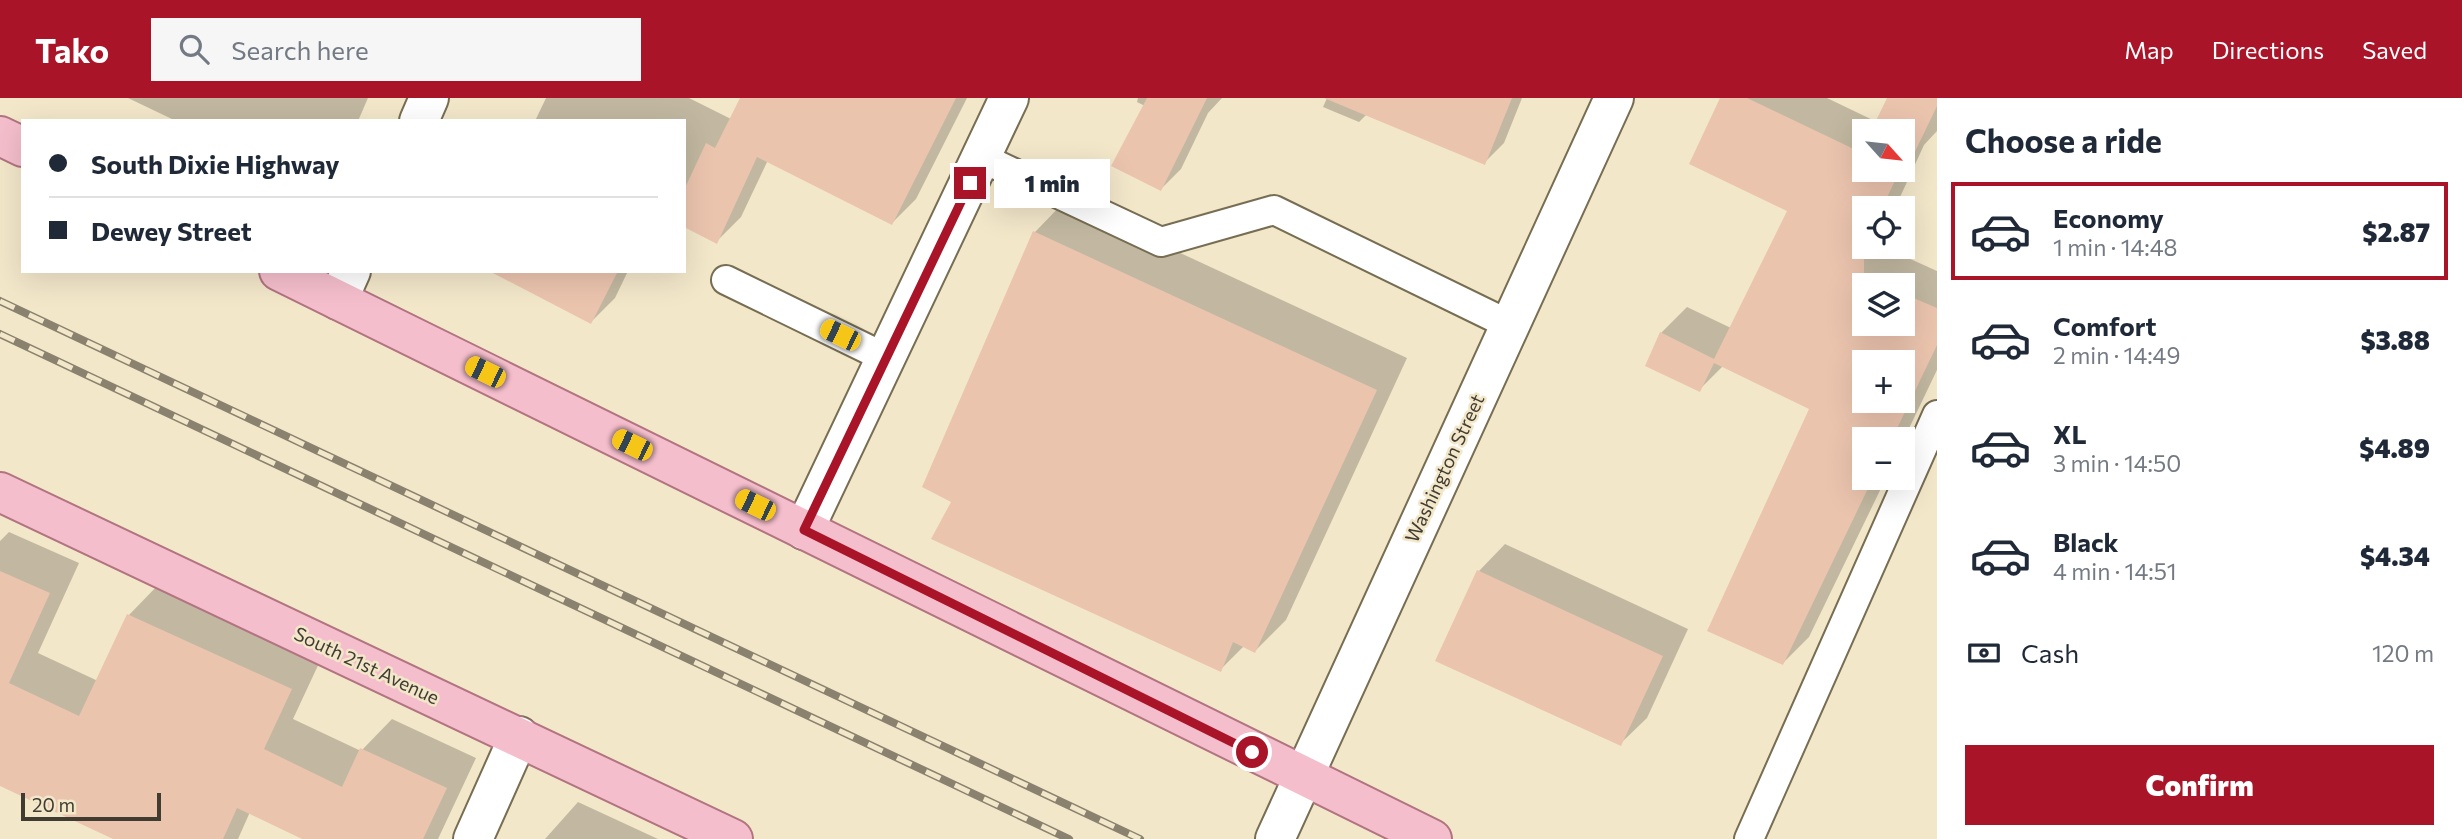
<!DOCTYPE html>
<meta charset="utf-8">
<style>
body{margin:0;font-family:Commissioner,sans-serif;background:#f6f6f7;color:#1f2937;height:100vh;display:flex;flex-direction:column;font-size:26px;white-space:nowrap}
*{box-sizing:border-box;margin:0}
p{font-size:23px;color:#747a83}
.icon{flex:none;width:38px;height:38px;fill:none;stroke:currentColor;stroke-width:2;stroke-linecap:round;stroke-linejoin:round}
.map{position:relative;flex:1;overflow:hidden}
.panel{display:flex;flex-direction:column;background:#fff;width:525px}
.panel>*{flex:none}
.guide{position:absolute;left:21px;top:21px;width:665px;height:154px;border-radius:0px;box-shadow:0 7px 28px #0002;display:grid;align-content:center;height:154px;padding:0 28px;background:#fff}
.needle{width:46px;rotate:117deg}
.fabs{position:absolute;left:1852px;top:21px;display:grid;gap:14px}
.fabs a{display:grid;place-items:center;width:63px;height:63px;border-radius:0px;background:#fff;box-shadow:0 7px 28px #0002;font-size:35px}
.scale{position:absolute;left:21px;bottom:18px;width:140px;box-sizing:border-box;padding-left:7px;border:4px solid #413c31;border-top:0;font-size:19px;line-height:24px;white-space:nowrap;color:#413c31;-webkit-text-stroke:5px #f3e7ca;paint-order:stroke}
.end{position:absolute;width:32px;height:32px;margin:-16px;border:9px solid #aa1428;background:#fff;box-shadow:0 0 0 4px #fff}
.from{border-radius:50%}
.bubble{position:absolute;height:49px;border-radius:0px;background:#fff;box-shadow:0 7px 28px #0002;font-size:23px;font-weight:800;line-height:49px;text-align:center}
.car{position:absolute;width:21px;height:42px;margin:-21px -10px;border-radius:9px;box-shadow:0 0 5px 2px #0007;background:linear-gradient(#f5c518 24%,#345 0 40%,#f5c518 0 76%,#345 0 86%,#f5c518 0)}
.guide b{display:flex;align-items:center;gap:24px;height:66px;font-size:26px}
.guide b+b{border-top:2px solid #e0e1e3}
.guide i{width:18px;height:18px;background:#1f2937}
ul{padding:0;list-style:none}
li{display:flex;align-items:center;gap:21px;height:98px;margin:0 14px 10px;padding:0 14px;border:4px solid transparent;border-radius:0px}
li div{flex:1}
li b{display:block;font-size:26px}
li em{font-style:normal;font-weight:800}
li.on{border-color:#aa1428}
li>.icon{width:63px;height:63px;stroke-width:1.5}
h2{padding:0 28px;font-size:32px;line-height:84px}
.pay{display:flex;align-items:center;gap:18px;height:77px;padding:0 28px;font-size:26px}
.pay p{margin-inline-start:auto}
.button{display:flex;gap:14px;margin-top:auto;padding:14px 28px}
.button a{flex:1;height:80px;border-radius:0px;background:#aa1428;color:#fff;font-size:28px;font-weight:800;line-height:80px;text-align:center}
header{display:flex;align-items:center;gap:42px;box-sizing:border-box;height:98px;padding:0 35px;background:#aa1428;color:#fff}
header strong{font-size:33px}
nav{display:flex;gap:38px;margin-inline-start:auto;font-size:24px}
.search{width:490px;height:63px;background:#f6f6f7;display:flex;align-items:center;gap:18px;box-sizing:border-box;padding:0 24px;border-radius:0px;color:#747a83;font-size:26px}
main{display:flex;flex:1;min-height:0}
.map>svg:first-child{display:block}
</style>
<header>
<strong>Tako</strong>
<div class="search"><svg class="icon" aria-label="search" viewBox="0 0 24 24"><circle cx="10" cy="10" r="6"/><path d="M15 15l6 6"/></svg>Search here</div>
<nav><a>Map</a><a>Directions</a><a>Saved</a></nav>
</header>
<main>
<div class="map">
<svg width="1937" height="741" viewBox="0 0 1937 741">
<rect width="100%" height="100%" fill="#f3e7ca"/>
<g fill="#0003" fill-rule="evenodd">
<polygon points="128,0 368,0 358,23 176,23"/>
<polygon points="546,0 689,0 731,21 742,0 967,0 916,101 892,125 768,62 741,119 717,143 684,127 684,23 535,23"/>
<polygon points="1138,0 1222,0 1208,15 1181,71 1161,91 1145,8 1137,4"/>
<polygon points="1327,0 1522,0 1504,45 1484,65 1366,17 1359,24 1323,9"/>
<path d="M1722 0H1827L1877 24 1889 0H1937V33L1924 47 1895 110H1864V149H1884L1937 173V272L1902 345V341H1864V380H1886L1809 539 1783 565 1811 310 1724 267 1699 292 1661 235 1687 209 1731 230 1789 112ZM1864 33H1902V72H1864ZM1864 187H1902V226H1864ZM1864 264H1902V303H1864Z"/>
<polygon points="1066,102 1407,260 1286,522 1255,553 1244,548 1220,572 953,403 925,389 1035,134"/>
<polygon points="493,173 628,173 615,200 591,224"/>
<polygon points="9,434 79,465 38,555 98,583 129,517 159,486 321,561 293,621 361,653 392,621 476,660 438,741 306,741 250,714 238,741 117,741 0,686 0,443"/>
<polygon points="1505,446 1688,531 1647,620 1620,646 1479,473"/>
<polygon points="578,704 658,741 545,741"/>
</g>
<g fill="#ebc4ae" fill-rule="evenodd">
<polygon points="740,0 956,0 892,127 757,59 717,146 684,129 684,92 706,45 715,50"/>
<polygon points="1147,0 1207,0 1161,93 1111,68"/>
<polygon points="1324,0 1512,0 1485,67"/>
<path d="M1720 0H1747L1860 54 1864 47V72H1900L1882 110H1864V178L1886 187H1864V226H1902V195L1937 210V247L1892 341H1864V380H1873L1783 567 1707 533 1809 311 1714 265 1700 294 1645 268 1660 234 1714 261 1787 113 1689 66ZM1864 264H1902V303H1864Z"/>
<polygon points="1887,0 1937,0 1937,8 1910,64 1905,61 1902,67 1902,33 1871,33"/>
<polygon points="1033,133 1377,292 1255,555 1233,544 1221,574 931,441 951,404 922,389"/>
<polygon points="489,173 618,173 591,226"/>
<polygon points="1477,472 1663,558 1621,648 1435,563"/>
<polygon points="0,473 50,495 9,585 79,618 127,516 292,591 264,651 342,689 360,650 447,690 423,741 302,741 237,710 223,741 113,741 0,688"/>
</g>
<g fill="none" stroke-linecap="round" stroke-linejoin="round">
<g stroke="#776d53" stroke-width="32">
<g id="service">
<polyline points="982,60 1161,144 1274,112 1510,227"/>
<polyline points="726,182 886,260"/>
<polyline points="1749,741 1937,317"/>
</g>
</g>
<g stroke="#776d53" stroke-width="42">
<g id="minor">
<polyline points="419,23 429,0"/>
<polyline points="338,202 351,173"/>
<polyline points="804,432 1009,0"/>
<polyline points="473,741 519,638"/>
</g>
</g>
<g stroke="#776d53" stroke-width="42">
<polyline id="tertiary" points="1275,741 1614,0"/>
</g>
<g stroke="#b17480" stroke-width="42">
<g id="primary">
<polyline points="0,38 23,49"/>
<polyline points="279,173 1432,741"/>
<polyline points="0,394 733,741"/>
</g>
</g>
<use href="#service" stroke="#fff" stroke-width="28"/>
<use href="#minor" stroke="#fff" stroke-width="38"/>
<use href="#tertiary" stroke="#fff" stroke-width="38"/>
<use href="#primary" stroke="#f5becc" stroke-width="38"/>
<g stroke="#8a826f" stroke-width="8">
<g id="rail">
<polyline points="0,203 1140,741"/>
<polyline points="0,236 1069,741"/>
</g>
</g>
<use href="#rail" stroke="#f3e7ca" stroke-width="5" stroke-dasharray="16" stroke-linecap="butt"/>
</g>
<g fill="none" stroke-linecap="round" stroke-linejoin="round">
<polyline stroke="#aa1428" stroke-width="9" points="970,85 804,432 1252,654"/>
</g>
<g text-anchor="middle" dominant-baseline="central" stroke-width="5" stroke-linejoin="round" paint-order="stroke">
<g font-size="19" fill="#413c31" stroke="#f3e7ca">
<text transform="translate(1444 370) rotate(-65)">Washington Street</text>
<text transform="translate(367 567) rotate(25)">South 21st Avenue</text>
</g>
</g>
</svg>
<div class="fabs">
<a><svg class="needle" viewBox="-14 -14 28 28"><path d="M0-13l5 13h-10z" fill="#e53935"/><path d="M0 13l5-13h-10z" fill="#747a83"/></svg></a>
<a><svg class="icon" aria-label="locate" viewBox="0 0 24 24"><circle cx="12" cy="12" r="6"/><path d="M12 2v4M12 18v4M2 12h4M18 12h4"/></svg></a>
<a><svg class="icon" aria-label="layers" viewBox="0 0 24 24"><path d="M12 4l9 5-9 5-9-5zM3 14l9 5 9-5"/></svg></a>
<a>+</a>
<a>−</a>
</div>
<div class="scale">20 m</div>
<i class="end from" style="left:1252px;top:654px"></i>
<i class="end" style="left:970px;top:85px"></i>
<div class="bubble" style="left:994px;top:61px;width:116px">1 min</div>
<i class="car" style="left:840px;top:237px;rotate:296deg"></i>
<i class="car" style="left:485px;top:274px;rotate:296deg"></i>
<i class="car" style="left:632px;top:347px;rotate:296deg"></i>
<i class="car" style="left:755px;top:407px;rotate:296deg"></i>
<div class="guide">
<b><i class="from"></i>South Dixie Highway</b>
<b><i></i>Dewey Street</b>
</div>
</div>
<section class="panel">
<h2>Choose a ride</h2>
<ul>
<li class="on"><svg class="icon" aria-label="car" viewBox="0 0 24 24"><path d="M5 17H2v-5l4-1 3-4h7l3 4 3 1v5h-3M9 17h6M6 11h13"/><circle cx="7" cy="17" r="2"/><circle cx="17" cy="17" r="2"/></svg><div><b>Economy</b><p>1 min · 14:48</p></div><em>$2.87</em></li>
<li><svg class="icon" aria-label="car" viewBox="0 0 24 24"><path d="M5 17H2v-5l4-1 3-4h7l3 4 3 1v5h-3M9 17h6M6 11h13"/><circle cx="7" cy="17" r="2"/><circle cx="17" cy="17" r="2"/></svg><div><b>Comfort</b><p>2 min · 14:49</p></div><em>$3.88</em></li>
<li><svg class="icon" aria-label="car" viewBox="0 0 24 24"><path d="M5 17H2v-5l4-1 3-4h7l3 4 3 1v5h-3M9 17h6M6 11h13"/><circle cx="7" cy="17" r="2"/><circle cx="17" cy="17" r="2"/></svg><div><b>XL</b><p>3 min · 14:50</p></div><em>$4.89</em></li>
<li><svg class="icon" aria-label="car" viewBox="0 0 24 24"><path d="M5 17H2v-5l4-1 3-4h7l3 4 3 1v5h-3M9 17h6M6 11h13"/><circle cx="7" cy="17" r="2"/><circle cx="17" cy="17" r="2"/></svg><div><b>Black</b><p>4 min · 14:51</p></div><em>$4.34</em></li>
</ul>
<div class="pay"><svg class="icon" aria-label="cash" viewBox="0 0 24 24"><path d="M3 7h18v10H3z"/><circle cx="12" cy="12" r="2"/></svg>Cash<p>120 m</p></div>
<div class="button"><a>Confirm</a></div>
</section>
</main>
